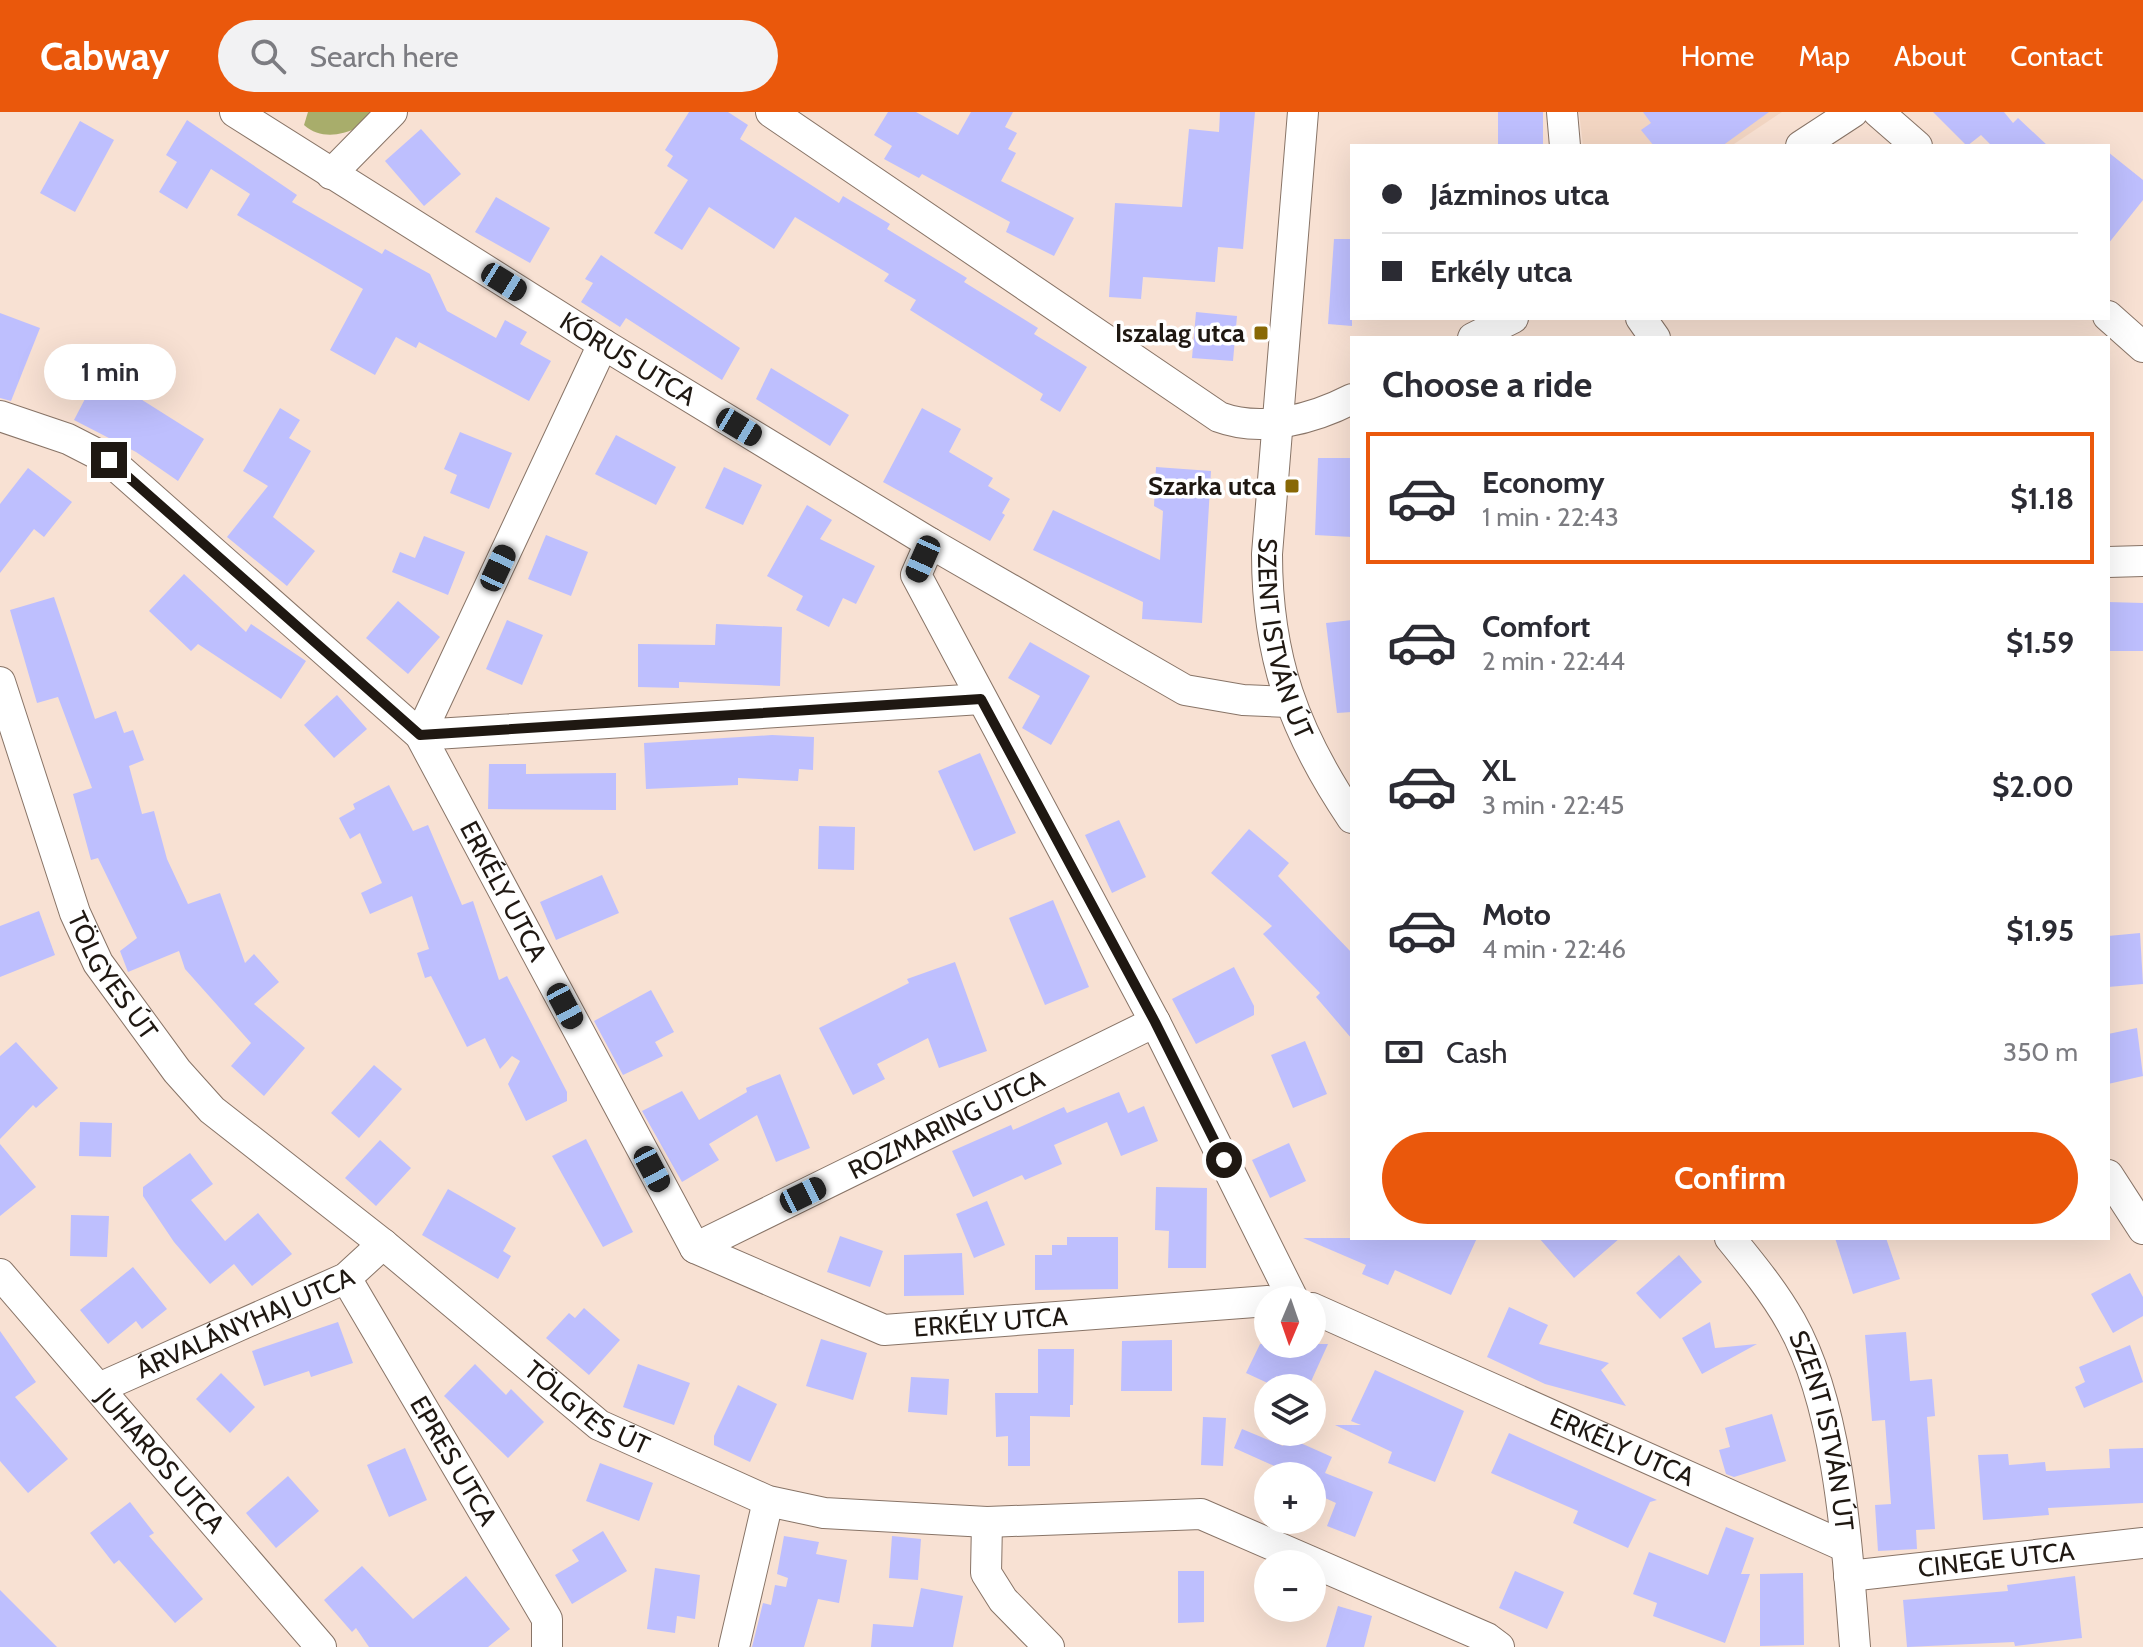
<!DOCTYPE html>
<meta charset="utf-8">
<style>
body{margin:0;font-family:Cabin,sans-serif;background:#f2f2f3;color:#2b2b33;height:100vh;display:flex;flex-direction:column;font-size:30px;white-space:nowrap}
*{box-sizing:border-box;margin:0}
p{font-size:26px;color:#7c7c81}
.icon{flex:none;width:44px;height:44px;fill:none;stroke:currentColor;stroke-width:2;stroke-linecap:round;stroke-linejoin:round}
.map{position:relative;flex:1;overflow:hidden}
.side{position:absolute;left:1350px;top:224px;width:760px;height:904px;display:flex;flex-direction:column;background:#fff;border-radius:0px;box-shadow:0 8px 32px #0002}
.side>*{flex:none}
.top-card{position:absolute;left:1350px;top:32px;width:760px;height:176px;border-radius:0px;box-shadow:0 8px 32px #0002;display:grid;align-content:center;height:176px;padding:0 32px;background:#fff}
.needle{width:52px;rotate:182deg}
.tools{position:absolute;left:1254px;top:1174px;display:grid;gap:16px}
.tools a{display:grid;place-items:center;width:72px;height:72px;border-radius:50%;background:#fff;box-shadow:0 8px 32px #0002;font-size:40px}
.end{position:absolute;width:36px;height:36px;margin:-18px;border:10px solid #1f1812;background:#fff;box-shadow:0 0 0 4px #fff}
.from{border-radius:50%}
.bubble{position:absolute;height:56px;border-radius:28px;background:#fff;box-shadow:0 8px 32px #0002;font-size:26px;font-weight:700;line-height:56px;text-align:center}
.car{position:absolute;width:24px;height:48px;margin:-24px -12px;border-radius:10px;box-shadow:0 0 6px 2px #0007;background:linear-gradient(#222 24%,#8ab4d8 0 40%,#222 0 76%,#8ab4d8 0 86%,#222 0)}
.top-card b{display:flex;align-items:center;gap:28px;height:76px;font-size:30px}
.top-card b+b{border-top:2px solid #e1e1e2}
.top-card i{width:20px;height:20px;background:#2b2b33}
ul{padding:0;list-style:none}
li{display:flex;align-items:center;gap:24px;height:132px;margin:0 16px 12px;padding:0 16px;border:4px solid transparent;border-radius:0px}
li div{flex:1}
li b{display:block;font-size:30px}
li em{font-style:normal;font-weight:700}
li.selected{border-color:#ea580c}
li>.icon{width:72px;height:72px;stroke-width:1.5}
h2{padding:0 32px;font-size:36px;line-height:96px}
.pay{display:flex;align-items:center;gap:20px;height:88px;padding:0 32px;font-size:30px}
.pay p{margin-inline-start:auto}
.primary-button{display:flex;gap:16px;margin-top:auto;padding:16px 32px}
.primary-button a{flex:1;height:92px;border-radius:48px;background:#ea580c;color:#fff;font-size:32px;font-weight:700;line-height:92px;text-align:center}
header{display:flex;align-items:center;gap:48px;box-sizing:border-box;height:112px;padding:0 40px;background:#ea580c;color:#fff}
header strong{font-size:38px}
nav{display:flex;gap:44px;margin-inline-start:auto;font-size:28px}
.search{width:560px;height:72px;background:#f2f2f3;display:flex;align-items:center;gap:20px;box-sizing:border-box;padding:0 28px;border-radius:44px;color:#7c7c81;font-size:30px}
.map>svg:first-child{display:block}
</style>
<header>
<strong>Cabway</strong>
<div class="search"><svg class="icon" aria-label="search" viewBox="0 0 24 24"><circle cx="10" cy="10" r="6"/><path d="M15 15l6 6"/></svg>Search here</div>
<nav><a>Home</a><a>Map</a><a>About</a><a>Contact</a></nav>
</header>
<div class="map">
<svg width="2143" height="1535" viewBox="0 0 2143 1535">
<rect width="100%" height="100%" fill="#f8e1d3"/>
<polygon fill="#f2d5c2" points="1579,0 1782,0 1731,34 1583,34"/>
<path fill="#a8ad6b" d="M308 0H383C360 17 328 34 304 13Z"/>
<g fill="#bebffe">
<polygon points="689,0 728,0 748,13 740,27 839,91 843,84 890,112 887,117 967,166 964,170 1038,216 1034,222 1087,255 1060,300 1040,288 1043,282 910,198 916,188 884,169 889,162 795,105 774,137 709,95 682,138 654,121 688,68 667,54 673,44 665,38"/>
<polygon points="888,0 916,0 958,23 971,0 1013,0 1005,15 1017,21 1008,37 1016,41 1001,69 1074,106 1054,144 1006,120 1010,110 922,62 919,66 884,47 892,34 874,23"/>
<polygon points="1220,0 1255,0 1243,137 1218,135 1215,170 1143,165 1141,187 1109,185 1115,91 1182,95 1189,17 1219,20"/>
<rect x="1498" y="0" width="45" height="34"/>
<polygon points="1643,0 1769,0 1722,34 1654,34 1641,18 1651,11"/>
<polygon points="1933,0 2004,0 2013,11 2018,6 2048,34 1992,34 1981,23 1967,34"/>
<polygon points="187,8 297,83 292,90 382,142 385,137 430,162 447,199 496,226 505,208 527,220 520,232 551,249 529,289 419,230 416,236 396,225 375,263 330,238 363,177 237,103 250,82 211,57 187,97 159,80 177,50 166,43"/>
<polygon points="80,9 114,28 75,100 40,81"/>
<polygon points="421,17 461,62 424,94 385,49"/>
<polygon points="2108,40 2143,68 2143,88 2108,132"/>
<polygon points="496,85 550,116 530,151 475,120"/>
<polygon points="1334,127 1352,127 1352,214 1328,212"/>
<polygon points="601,143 740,236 722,268 626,206 620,215 581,190 593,171 585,167"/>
<polygon points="1196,200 1237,204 1233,249 1192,246"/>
<polygon points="0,201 40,216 11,289 0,286"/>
<polygon points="771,256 849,303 830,334 756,287"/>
<polygon points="98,262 140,283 139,286 204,327 178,369 136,340 74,308"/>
<polygon points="280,296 300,308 289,326 311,339 273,405 315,439 287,474 227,425 268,374 243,359"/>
<polygon points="922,296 961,317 949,340 993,366 988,374 1010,387 1002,401 1005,403 990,429 883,370"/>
<polygon points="460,320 512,341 489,397 450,381 457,363 444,357"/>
<polygon points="616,323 676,355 656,393 595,362"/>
<polygon points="1318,346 1352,346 1352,425 1315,423"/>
<polygon points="724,355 762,373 743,413 705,396"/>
<polygon points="1156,355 1211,359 1202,511 1142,507 1143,490 1033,438 1053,398 1160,448 1163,399 1154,394"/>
<polygon points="28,356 72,390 44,425 34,417 0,461 0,392"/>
<polygon points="807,393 832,408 820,427 875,454 856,492 843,486 829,515 796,498 803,484 767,464"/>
<polygon points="546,423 588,440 571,484 528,467"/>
<polygon points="424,424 465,440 448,483 392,460 400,440 415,446"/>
<polygon points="184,462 246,520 251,512 306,549 281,587 198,532 191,539 149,499"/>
<polygon points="54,485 95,607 116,599 124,621 133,618 144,648 129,654 142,702 154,699 167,747 188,792 220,781 245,851 254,842 279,870 254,892 305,936 264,984 231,954 251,931 185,857 179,839 128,860 120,839 137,826 98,746 91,748 73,682 92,676 58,585 37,591 10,498"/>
<polygon points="398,489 440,525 408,562 366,526"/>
<polygon points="2108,490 2143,491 2143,539 2108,539"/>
<polygon points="507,508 543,523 522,573 486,557"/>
<polygon points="1352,508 1352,600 1337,601 1326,511"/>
<polygon points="716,512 782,515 780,574 679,570 679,576 638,575 638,532 715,533"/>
<polygon points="1030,530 1090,564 1051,633 1022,616 1040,584 1008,566"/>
<polygon points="337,583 367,617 334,646 304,613"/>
<polygon points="772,623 814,625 813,658 799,657 798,669 738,666 738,673 646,677 644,631"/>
<polygon points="980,641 1016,721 974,739 938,659"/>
<polygon points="489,652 526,652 526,662 616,661 616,698 488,697"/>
<polygon points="389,673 413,719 428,713 462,793 473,789 499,868 507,864 567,980 567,989 526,1009 508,972 520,949 512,944 500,957 485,926 467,935 431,864 425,866 417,841 429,837 412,784 370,802 361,781 382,771 360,721 350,727 339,706 355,697 353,692"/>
<polygon points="1119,708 1146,765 1112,781 1085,723"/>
<polygon points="819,714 855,715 854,758 818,757"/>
<polygon points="1249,717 1289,751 1278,764 1352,841 1352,927 1316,885 1320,881 1263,822 1272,814 1211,761"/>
<polygon points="602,763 619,801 556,828 540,790"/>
<polygon points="1053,788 1089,875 1045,893 1009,806"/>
<polygon points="39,799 55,843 0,865 0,814"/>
<polygon points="2140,821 2143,872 2108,875 2108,824"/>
<polygon points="955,850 987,939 939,956 928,926 877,952 885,967 853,983 819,916 909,871 907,867"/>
<polygon points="1234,855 1254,894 1254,903 1196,932 1172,887"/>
<polygon points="651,878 674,920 655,930 663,944 623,963 594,909"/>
<polygon points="2137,916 2143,964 2108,972 2108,922"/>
<polygon points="1305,929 1327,982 1293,996 1271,943"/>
<polygon points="16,930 58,976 36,996 33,993 0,1027 0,944"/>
<polygon points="374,953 402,977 359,1026 331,1001"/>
<polygon points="780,962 810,1036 776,1050 757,1003 709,1032 719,1048 682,1070 642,999 682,979 699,1008 747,980 746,976"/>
<polygon points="1119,980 1128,1001 1144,994 1158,1029 1121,1044 1107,1010 1054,1033 1062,1052 1025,1068 1022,1063 973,1085 952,1039 1011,1013 1013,1018 1064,995 1067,1001"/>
<polygon points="80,1010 112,1011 111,1045 79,1044"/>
<polygon points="586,1027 633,1120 603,1135 552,1044"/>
<polygon points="380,1028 411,1056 376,1094 345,1066"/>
<polygon points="1289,1031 1306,1069 1270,1086 1252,1048"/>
<polygon points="0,1032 36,1075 0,1104"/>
<polygon points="190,1041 213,1072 191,1088 225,1129 258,1101 292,1142 252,1174 234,1152 210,1172 174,1130 143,1084 143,1075"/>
<polygon points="1156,1075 1207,1076 1206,1156 1168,1156 1169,1119 1155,1118"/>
<polygon points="448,1077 516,1116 503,1139 511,1144 498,1167 422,1123"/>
<polygon points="987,1089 1005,1133 974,1146 956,1102"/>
<polygon points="71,1103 109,1104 107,1145 70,1144"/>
<polygon points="840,1124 883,1139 870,1175 827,1160"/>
<polygon points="1067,1125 1118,1125 1118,1177 1035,1178 1035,1143 1052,1143 1052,1133 1067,1133"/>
<polygon points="1303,1126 1477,1126 1451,1183 1395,1158 1388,1173 1362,1162 1366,1153"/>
<polygon points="1539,1126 1620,1126 1574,1166"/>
<polygon points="1835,1126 1886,1126 1900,1167 1853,1182"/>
<polygon points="962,1141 964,1183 904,1184 904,1143"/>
<polygon points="1679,1143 1702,1170 1660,1207 1636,1181"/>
<polygon points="133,1155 167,1197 142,1217 136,1209 108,1232 80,1198"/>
<polygon points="2130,1161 2143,1185 2143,1204 2113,1221 2091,1182"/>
<polygon points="1509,1195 1548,1213 1539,1232 1609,1251 1601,1258 1626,1294 1545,1272 1487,1245"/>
<polygon points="584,1196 620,1228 589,1263 546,1226 569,1201 575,1206"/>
<polygon points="338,1210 353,1251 311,1265 309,1259 264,1274 252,1239"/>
<polygon points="1710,1210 1715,1236 1757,1232 1702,1262 1682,1226"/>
<polygon points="0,1219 36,1270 15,1285 68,1347 28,1381 0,1349"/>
<polygon points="1906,1220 1910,1269 1932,1267 1935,1304 1927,1305 1935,1417 1916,1418 1917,1437 1878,1439 1875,1393 1891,1392 1885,1308 1872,1309 1865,1223"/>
<polygon points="821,1227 867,1241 853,1288 806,1274"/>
<polygon points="1172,1228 1172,1279 1121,1279 1122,1229"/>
<polygon points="1260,1232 1328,1232 1308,1276 1276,1264 1272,1273 1246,1261"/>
<polygon points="2130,1233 2143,1270 2084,1296 2075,1275 2085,1270 2079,1255"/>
<polygon points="1038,1237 1074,1237 1073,1293 1070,1293 1070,1305 1030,1304 1030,1354 1008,1354 1008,1324 996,1325 995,1281 1038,1281"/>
<polygon points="475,1252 506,1283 511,1277 544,1310 508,1346 444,1284"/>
<polygon points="638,1252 690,1271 674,1313 623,1295"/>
<polygon points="1375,1258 1464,1299 1435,1370 1388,1351 1392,1340 1335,1313 1361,1313 1351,1309"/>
<polygon points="221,1261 255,1295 230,1321 196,1287"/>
<polygon points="911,1265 949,1267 947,1303 908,1300"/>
<polygon points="738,1273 777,1292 750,1350 714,1333 714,1324"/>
<polygon points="1772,1302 1786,1349 1734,1365 1726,1362 1719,1338 1730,1335 1725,1316"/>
<polygon points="1203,1305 1226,1306 1223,1354 1201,1353"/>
<polygon points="1242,1317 1283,1334 1287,1325 1332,1345 1325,1361 1373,1380 1355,1425 1327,1414 1336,1391 1312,1380 1312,1364 1297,1364 1234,1336"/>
<polygon points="1509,1321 1657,1388 1650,1390 1628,1436 1573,1411 1578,1399 1491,1361"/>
<polygon points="405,1336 427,1388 389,1405 367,1353"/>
<polygon points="2143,1336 2143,1391 2048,1396 2049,1403 1983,1408 1978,1343 2008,1342 2009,1353 2045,1350 2046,1359 2110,1356 2109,1337"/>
<polygon points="600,1351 653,1371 639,1409 586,1389"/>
<polygon points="288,1364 319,1399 276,1436 246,1401"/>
<polygon points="130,1390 154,1421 149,1424 203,1487 175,1511 119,1448 114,1452 90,1421"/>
<polygon points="1726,1415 1754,1426 1741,1462 1750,1462 1725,1531 1653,1504 1657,1491 1633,1482 1649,1440 1708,1463"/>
<polygon points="603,1419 627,1459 572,1492 555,1463 579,1449 572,1438"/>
<polygon points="784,1424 819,1430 816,1442 847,1448 839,1491 818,1487 804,1535 752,1535 763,1491 771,1493 775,1473 786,1475 788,1466 777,1462"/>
<polygon points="892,1424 921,1427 918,1468 889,1466"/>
<polygon points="362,1454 413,1507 466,1464 510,1517 488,1535 369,1535 356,1516 352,1520 324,1488"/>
<polygon points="655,1456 700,1463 695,1507 677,1504 675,1521 647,1517"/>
<polygon points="1178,1459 1204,1459 1204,1510 1178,1511"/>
<polygon points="1515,1459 1564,1480 1547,1517 1499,1496"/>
<polygon points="1803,1461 1804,1533 1760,1534 1760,1462"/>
<polygon points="2075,1464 2082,1526 2015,1534 2014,1530 1907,1535 1903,1488 2008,1479 2007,1473"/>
<polygon points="921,1476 963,1484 953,1535 871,1535 873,1512 913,1515"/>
<polygon points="0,1478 57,1535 0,1535"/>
<polygon points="1338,1494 1372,1504 1364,1535 1326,1535"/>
</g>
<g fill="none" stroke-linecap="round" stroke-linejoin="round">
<g stroke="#887467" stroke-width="32">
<g id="minor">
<path id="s1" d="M235 0 603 232 930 431 1185 578 1243 588 1288 590"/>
<path d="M771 0 1219 305C1262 321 1313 307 1352 287"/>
<path id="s2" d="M1303 0 1267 442C1267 546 1294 620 1352 706"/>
<polyline points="1562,0 1565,34"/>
<polyline points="1878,0 1917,34"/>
<polyline points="1801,34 1853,0"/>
<polyline points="331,62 392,0"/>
<polyline points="2108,204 2143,235"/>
<polyline points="1641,206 1655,226"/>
<polyline points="1473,226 1513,206"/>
<polyline points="603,232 420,623 981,587"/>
<path id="s3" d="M0 304 68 327 109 348 420 623 695 1136 884 1218 1268 1189"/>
<polyline points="930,431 916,463 1155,910 1293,1187"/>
<polyline points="2108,450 2143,449"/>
<path id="s4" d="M0 570 75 801 98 851 177 959 212 998 383 1132 599 1313 768 1389 824 1401 987 1410 1201 1402 1487 1526 1499 1535"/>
<polyline points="2108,1063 2143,1117"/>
<path id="s5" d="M1730 1126C1752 1153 1774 1180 1791 1210 1840 1297 1847 1437 1855 1535"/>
<path id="s6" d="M695 1136 1155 910"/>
<path id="s7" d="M0 1162 321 1535"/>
<path id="s8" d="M346 1166 547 1507V1535"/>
<path id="s9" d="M1312 1196 1846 1435"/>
<path id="s10" d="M99 1276 346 1166 383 1132"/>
<polyline points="987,1410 986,1461 1003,1488 1049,1535"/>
<path id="s11" d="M1849 1464 2143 1431"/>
<polyline points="734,1535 768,1389"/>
</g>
</g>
<use href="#minor" stroke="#fff" stroke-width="30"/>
</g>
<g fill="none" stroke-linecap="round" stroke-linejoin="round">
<polyline stroke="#1f1812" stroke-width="10" points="109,348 420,623 981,587 1155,910 1224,1048"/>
</g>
<g fill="#886805" stroke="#fff" stroke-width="3">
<rect x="1253" y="213" width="16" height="16" rx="4"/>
<rect x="1284" y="366" width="16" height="16" rx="4"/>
</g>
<g text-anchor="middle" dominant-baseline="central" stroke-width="7" stroke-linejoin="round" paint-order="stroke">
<g font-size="26" font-weight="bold" fill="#1f1812" stroke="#fff" text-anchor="end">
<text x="1245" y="221">Iszalag utca</text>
<text x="1276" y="374">Szarka utca</text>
</g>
<g font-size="26" fill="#1f1812" stroke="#fff">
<text stroke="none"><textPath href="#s1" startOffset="464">KÓRUS UTCA</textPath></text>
<text stroke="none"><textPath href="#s2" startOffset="530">SZENT ISTVÁN ÚT</textPath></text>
<text stroke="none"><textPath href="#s3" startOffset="710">ERKÉLY UTCA</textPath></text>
<text stroke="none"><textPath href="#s4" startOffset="316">TÖLGYES ÚT</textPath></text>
<text stroke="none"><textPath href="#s6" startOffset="280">ROZMARING UTCA</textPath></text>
<text stroke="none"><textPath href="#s10" startOffset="160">ÁRVALÁNYHAJ UTCA</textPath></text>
<text stroke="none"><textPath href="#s3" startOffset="1428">ERKÉLY UTCA</textPath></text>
<text stroke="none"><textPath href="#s4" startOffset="964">TÖLGYES ÚT</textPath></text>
<text stroke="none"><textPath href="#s5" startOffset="218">SZENT ISTVÁN ÚT</textPath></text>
<text stroke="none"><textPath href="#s9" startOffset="340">ERKÉLY UTCA</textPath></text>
<text stroke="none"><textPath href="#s7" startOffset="246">JUHAROS UTCA</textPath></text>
<text stroke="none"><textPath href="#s8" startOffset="212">EPRES UTCA</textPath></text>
<text stroke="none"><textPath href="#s11" startOffset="148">CINEGE UTCA</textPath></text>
</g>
</g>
</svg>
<div class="tools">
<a><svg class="needle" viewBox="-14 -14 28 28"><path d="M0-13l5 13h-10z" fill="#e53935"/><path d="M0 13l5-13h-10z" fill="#7c7c81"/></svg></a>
<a><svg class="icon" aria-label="layers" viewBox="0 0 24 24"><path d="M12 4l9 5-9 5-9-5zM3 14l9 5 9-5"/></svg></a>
<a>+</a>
<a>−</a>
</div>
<i class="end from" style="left:1224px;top:1048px"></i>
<i class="end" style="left:109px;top:348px"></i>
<div class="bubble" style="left:44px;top:232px;width:132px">1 min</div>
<i class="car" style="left:504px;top:170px;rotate:122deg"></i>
<i class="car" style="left:739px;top:315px;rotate:121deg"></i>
<i class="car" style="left:923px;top:447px;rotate:204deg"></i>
<i class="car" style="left:498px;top:456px;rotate:25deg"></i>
<i class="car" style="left:565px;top:894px;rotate:152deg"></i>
<i class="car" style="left:652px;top:1057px;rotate:152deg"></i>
<i class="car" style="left:803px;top:1083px;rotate:64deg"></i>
<div class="top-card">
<b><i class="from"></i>Jázminos utca</b>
<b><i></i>Erkély utca</b>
</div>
<section class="side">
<h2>Choose a ride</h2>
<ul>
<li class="selected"><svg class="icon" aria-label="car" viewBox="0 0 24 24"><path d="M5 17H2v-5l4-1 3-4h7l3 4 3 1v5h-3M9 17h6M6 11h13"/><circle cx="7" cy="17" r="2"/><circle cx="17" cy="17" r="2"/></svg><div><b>Economy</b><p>1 min · 22:43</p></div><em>$1.18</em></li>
<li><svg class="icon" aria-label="car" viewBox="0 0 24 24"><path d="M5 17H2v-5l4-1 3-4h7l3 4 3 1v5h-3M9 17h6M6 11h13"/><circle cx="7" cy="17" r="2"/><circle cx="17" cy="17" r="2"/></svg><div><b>Comfort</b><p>2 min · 22:44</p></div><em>$1.59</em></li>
<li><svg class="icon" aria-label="car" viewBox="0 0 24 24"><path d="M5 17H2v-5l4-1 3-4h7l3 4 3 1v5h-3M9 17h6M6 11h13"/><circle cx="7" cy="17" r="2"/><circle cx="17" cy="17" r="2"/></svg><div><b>XL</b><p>3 min · 22:45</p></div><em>$2.00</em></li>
<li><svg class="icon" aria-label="car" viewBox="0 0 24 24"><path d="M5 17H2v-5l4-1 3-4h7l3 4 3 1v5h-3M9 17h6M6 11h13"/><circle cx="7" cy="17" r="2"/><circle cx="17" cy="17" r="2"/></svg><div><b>Moto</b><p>4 min · 22:46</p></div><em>$1.95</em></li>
</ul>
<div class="pay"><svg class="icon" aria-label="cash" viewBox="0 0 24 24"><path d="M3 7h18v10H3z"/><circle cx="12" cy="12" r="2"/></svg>Cash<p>350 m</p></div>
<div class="primary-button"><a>Confirm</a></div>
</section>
</div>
